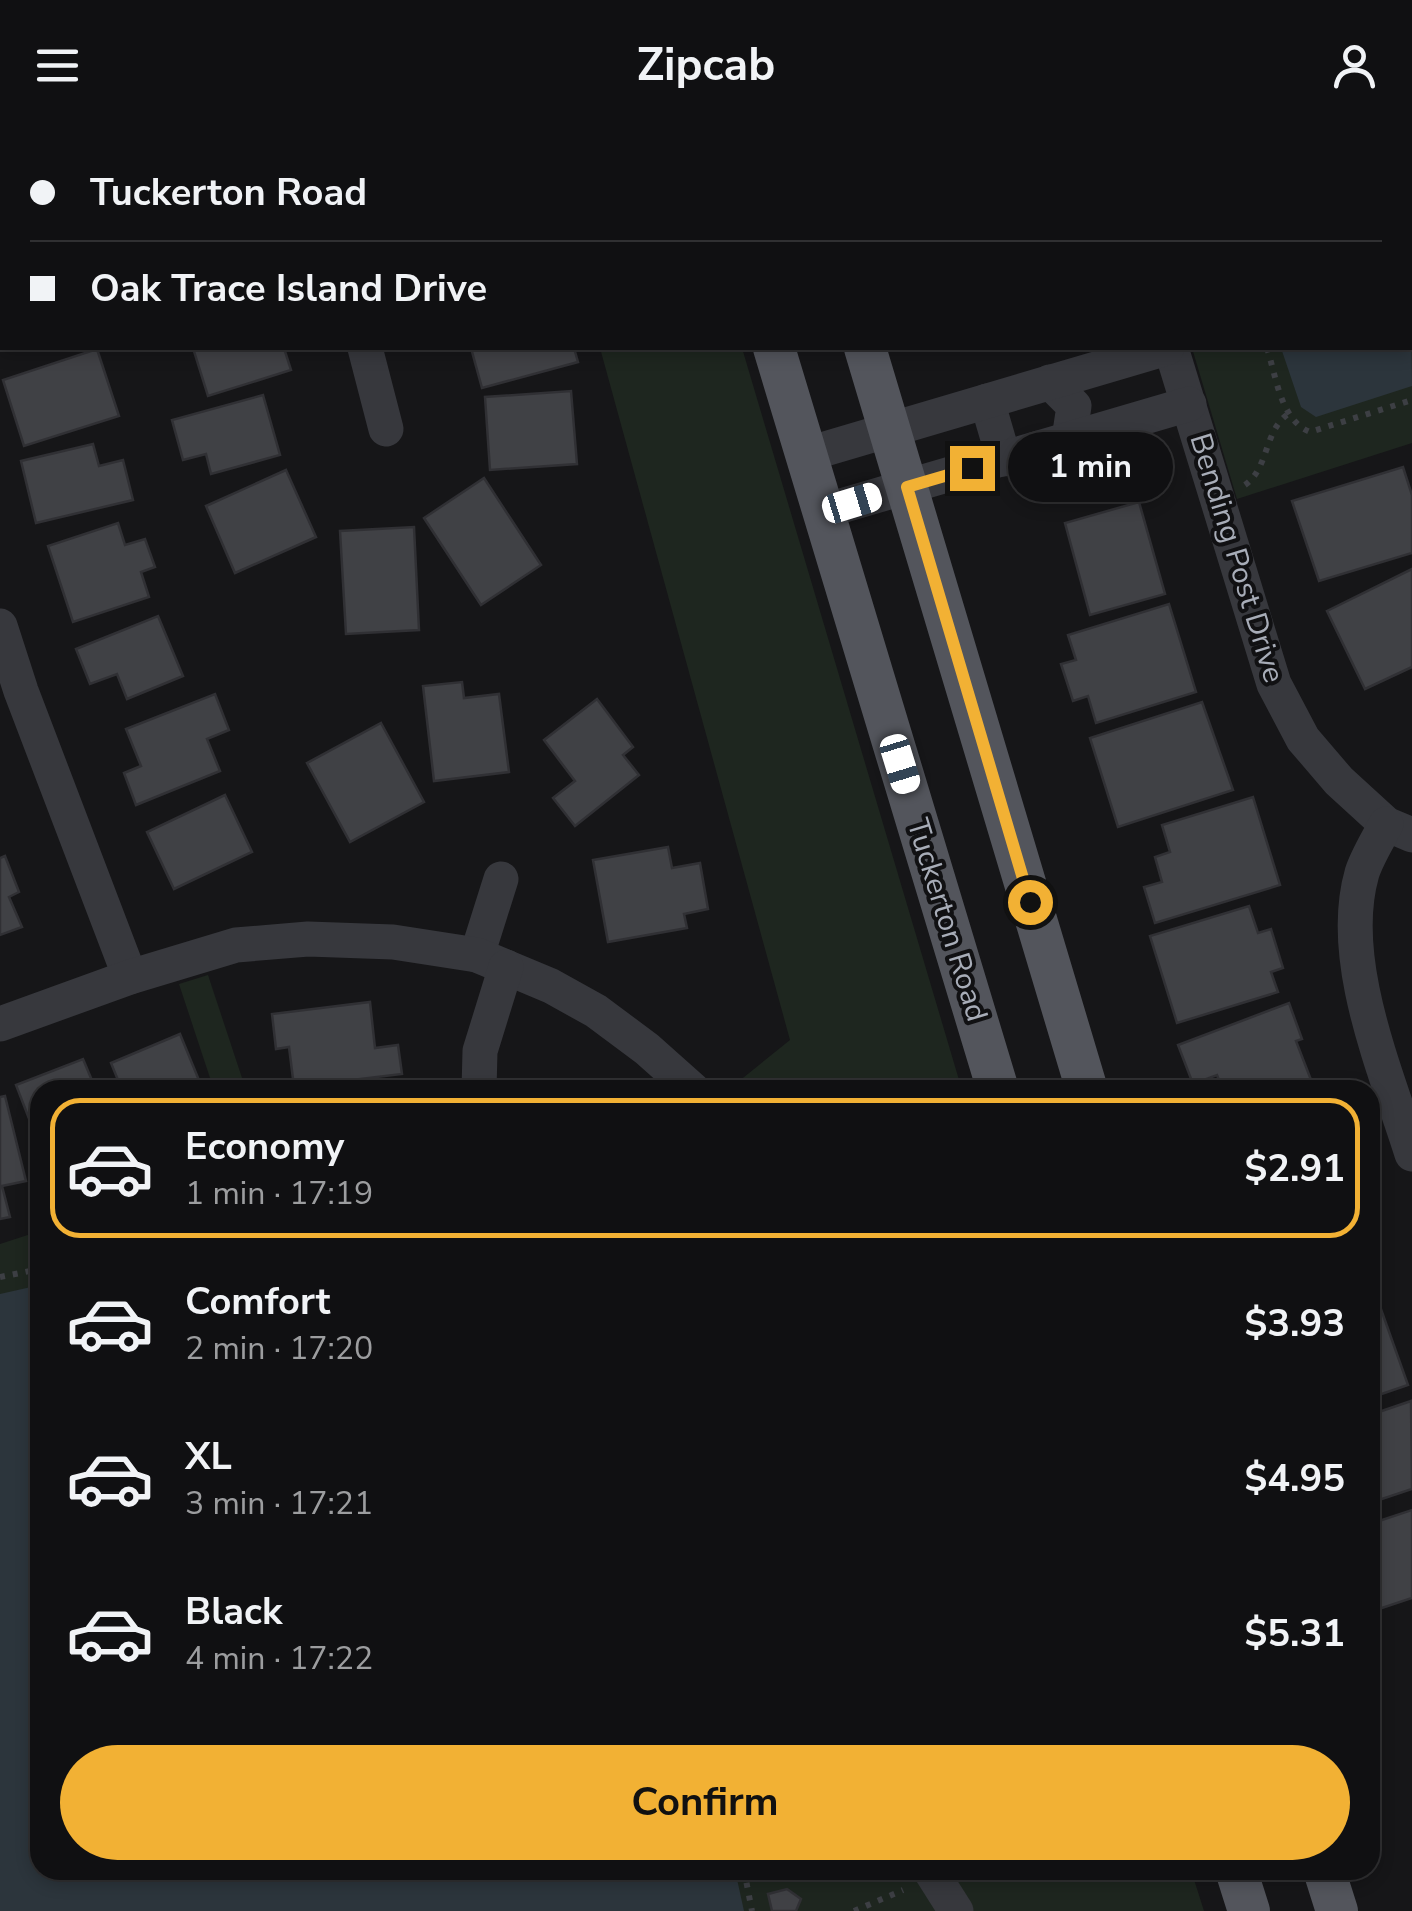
<!DOCTYPE html>
<meta charset="utf-8">
<style>
body{margin:0;font-family:"Nunito Sans",sans-serif;background:#1e1e20;color:#f1f3f6;height:100vh;display:flex;flex-direction:column;font-size:38px;white-space:nowrap}
*{box-sizing:border-box;margin:0}
p{font-size:32px;color:#9c9d9f}
.icon{flex:none;width:55px;height:55px;fill:none;stroke:currentColor;stroke-width:2;stroke-linecap:round;stroke-linejoin:round}
.map{position:relative;flex:1;overflow:hidden}
.sheet{position:absolute;left:30px;top:950px;width:1350px;height:800px;display:flex;flex-direction:column;background:#101012;border-radius:30px;box-shadow:0 5px 15px #0003,0 0 0 2px #303032}
.sheet>*{flex:none}
.banner{position:absolute;left:0px;top:0px;width:1412px;height:220px;box-shadow:0 5px 15px #0003,0 0 0 2px #303032;display:grid;align-content:center;height:220px;padding:0 30px;background:#101012}
.end{position:absolute;width:45px;height:45px;margin:-22px;border:12px solid #f2b134;background:#111;box-shadow:0 0 0 5px #111}
.from{border-radius:50%}
.bubble{position:absolute;height:70px;border-radius:35px;background:#101012;box-shadow:0 5px 15px #0003,0 0 0 2px #303032;font-size:32px;font-weight:700;line-height:70px;text-align:center}
.car{position:absolute;width:30px;height:60px;margin:-30px -15px;border-radius:12px;box-shadow:0 0 8px 2px #0007;background:linear-gradient(#fff 24%,#345 0 40%,#fff 0 76%,#345 0 86%,#fff 0)}
.banner b{display:flex;align-items:center;gap:35px;height:95px;font-size:38px}
.banner b+b{border-top:2px solid #303032}
.banner i{width:25px;height:25px;background:#f1f3f6}
ul{padding:18px 0 0;list-style:none}
li{display:flex;align-items:center;gap:30px;height:140px;margin:0 20px 15px;padding:0 10px;border:5px solid transparent;border-radius:30px}
li div{flex:1}
li b{display:block;font-size:38px}
li em{font-style:normal;font-weight:700}
li.selected{border-color:#f2b134}
li>.icon{width:90px;height:90px;stroke-width:1.5}
.cta{display:flex;gap:20px;margin-top:auto;padding:20px 30px}
.cta a{flex:1;height:115px;border-radius:60px;background:#f2b134;color:#111;font-size:40px;font-weight:700;line-height:115px;text-align:center}
header{display:flex;justify-content:space-between;align-items:center;height:130px;padding:0 30px;background:#101012;font-size:45px;font-weight:700}
.map>svg:first-child{display:block}
</style>
<header><svg class="icon" aria-label="menu" viewBox="0 0 24 24"><path d="M4 6h16M4 12h16M4 18h16"/></svg>Zipcab<svg class="icon" aria-label="person" viewBox="0 0 24 24"><circle cx="12" cy="8" r="4"/><path d="M4 21q1-7 8-7t8 7"/></svg></header>
<div class="map">
<svg width="1412" height="1781" viewBox="0 0 1412 1781">
<rect width="100%" height="100%" fill="#161618"/>
<g fill="#1e261f">
<polygon points="1339,0 1412,0 1412,313 1237,369 1192,218 1410,218 1410,2"/>
<polygon points="600,218 742,218 962,960 728,960 790,910"/>
<polygon points="208,845 246,960 214,960 179,854"/>
<polygon points="40,1101 40,1740 1191,1740 1204,1781 0,1781 0,1114"/>
</g>
<g fill="#2c353c">
<polygon points="1410,101 1412,256 1316,287 1301,277 1281,218 1410,218"/>
<polygon points="40,1155 40,1740 735,1740 744,1781 0,1781 0,1164"/>
</g>
<g fill="#404145" stroke="#303034" stroke-width="2.5">
<polygon points="90,0 165,0 166,2 91,2"/>
<polygon points="375,0 466,0 466,1 376,2"/>
<polygon points="911,0 1007,0 1001,2"/>
<polygon points="1205,0 1299,0 1300,2 1199,2"/>
<polygon points="0,33 2,35 0,102"/>
<polygon points="193,218 284,218 291,240 208,266"/>
<polygon points="471,218 574,218 578,232 482,258"/>
<polygon points="97,219 119,286 24,316 3,250"/>
<polygon points="571,261 577,334 490,340 485,267"/>
<polygon points="263,265 280,325 211,344 206,324 183,330 172,290"/>
<polygon points="93,314 99,336 123,330 133,370 36,393 21,331"/>
<polygon points="1403,337 1412,365 1412,423 1319,451 1292,371"/>
<polygon points="286,340 316,407 235,443 206,376"/>
<polygon points="484,348 541,435 481,475 424,388"/>
<polygon points="1139,372 1165,464 1090,485 1065,393"/>
<polygon points="118,393 125,415 145,409 155,437 141,442 149,467 73,492 48,416"/>
<polygon points="414,397 419,500 346,504 340,401"/>
<polygon points="1412,439 1412,537 1365,559 1327,481"/>
<polygon points="1169,474 1196,562 1096,593 1088,566 1073,571 1061,534 1076,530 1068,505"/>
<polygon points="158,486 183,546 127,569 117,544 90,554 76,519"/>
<polygon points="462,552 464,568 499,564 509,642 434,651 423,556"/>
<polygon points="215,564 229,600 207,609 220,641 136,675 124,643 141,636 126,599"/>
<polygon points="597,569 633,617 623,625 639,645 575,696 553,668 575,651 544,610"/>
<polygon points="1202,572 1233,660 1118,697 1090,608"/>
<polygon points="381,593 424,672 350,712 307,633"/>
<polygon points="225,665 252,722 174,759 147,702"/>
<polygon points="1253,667 1280,755 1155,793 1144,757 1162,752 1155,727 1170,722 1162,695"/>
<polygon points="668,717 672,738 700,733 708,779 684,784 687,798 608,812 593,730"/>
<polygon points="5,726 19,762 9,767 22,797 0,805 0,728"/>
<polygon points="1249,776 1258,803 1271,799 1283,838 1271,842 1278,862 1177,893 1150,806"/>
<polygon points="370,872 375,918 398,915 402,944 294,957 289,917 276,919 272,884"/>
<polygon points="1289,873 1302,909 1296,911 1313,955 1300,960 1223,960 1217,945 1193,954 1178,915"/>
<polygon points="180,904 203,960 122,960 111,933"/>
<polygon points="83,929 96,960 40,960 40,1017 16,955"/>
<polygon points="5,966 26,1051 2,1056 10,1087 0,1089 0,967"/>
<polygon points="1377,1168 1408,1255 1370,1268 1370,1171"/>
<polygon points="1411,1271 1412,1359 1370,1373 1370,1285"/>
<polygon points="1412,1380 1412,1468 1370,1482 1370,1394"/>
<polygon points="787,1759 801,1769 796,1781 772,1781 768,1764"/>
</g>
<g fill="none" stroke-linecap="round" stroke-linejoin="round">
<g stroke="#3d3f44" stroke-width="6" stroke-dasharray="5 8" stroke-linecap="butt">
<polyline points="212,0 213,2"/>
<polyline points="1402,0 1403,2"/>
<polyline points="1410,24 1412,31"/>
<polyline points="1410,87 1412,86"/>
<path d="M1267 218C1276 245 1280 290 1310 302L1412 270"/>
<path d="M1245 355C1269 338 1264 301 1288 284"/>
<polyline points="0,1147 40,1139"/>
<polyline points="744,1740 752,1781"/>
<polyline points="854,1781 903,1760"/>
</g>
<g stroke="#37383d" stroke-width="35">
<polyline points="302,0 303,2"/>
<polyline points="1106,0 1107,2"/>
<polyline points="0,192 2,191"/>
<polyline points="365,218 386,299"/>
<polyline points="1171,218 1274,554 1303,609 1339,651 1386,694 1412,705"/>
<polyline points="1050,252 1074,276 1069,309"/>
<polyline points="987,271 1004,329"/>
<polyline points="808,324 1167,218"/>
<polyline points="824,381 1189,274"/>
<polyline points="0,496 21,561 130,847"/>
<path d="M1386 694C1378 710 1367 727 1362 743 1337 830 1386 941 1412 1024"/>
<polyline points="477,825 501,749"/>
<polyline points="0,894 130,847 236,815 308,809 393,812 477,825 551,856 596,881 647,919 693,960"/>
<polyline points="479,960 480,921 506,837"/>
<polyline points="930,1740 956,1781"/>
</g>
<g stroke="#53555c" stroke-width="42">
<polyline points="707,0 708,2"/>
<polyline points="800,0 800,2"/>
<polyline points="774,218 998,960"/>
<polyline points="865,218 1087,960"/>
<polyline points="1236,1740 1249,1781"/>
<polyline points="1324,1740 1337,1781"/>
</g>
</g>
<g fill="none" stroke-linecap="round" stroke-linejoin="round">
<polyline stroke="#f2b134" stroke-width="12" points="972,338 907,357 1030,772"/>
</g>
<g text-anchor="middle" dominant-baseline="central" stroke-width="8" stroke-linejoin="round" paint-order="stroke">
<g font-size="30" fill="#a8adb8" stroke="#111113">
<text transform="translate(1237 428) rotate(73)">Bending Post Drive</text>
<text transform="translate(947 790) rotate(73)">Tuckerton Road</text>
</g>
</g>
</svg>
<i class="end from" style="left:1030px;top:772px"></i>
<i class="end" style="left:972px;top:338px"></i>
<div class="bubble" style="left:1008px;top:302px;width:165px">1 min</div>
<i class="car" style="left:852px;top:373px;rotate:73deg"></i>
<i class="car" style="left:900px;top:634px;rotate:163deg"></i>
<div class="banner">
<b><i class="from"></i>Tuckerton Road</b>
<b><i></i>Oak Trace Island Drive</b>
</div>
<section class="sheet">
<ul>
<li class="selected"><svg class="icon" aria-label="car" viewBox="0 0 24 24"><path d="M5 17H2v-5l4-1 3-4h7l3 4 3 1v5h-3M9 17h6M6 11h13"/><circle cx="7" cy="17" r="2"/><circle cx="17" cy="17" r="2"/></svg><div><b>Economy</b><p>1 min · 17:19</p></div><em>$2.91</em></li>
<li><svg class="icon" aria-label="car" viewBox="0 0 24 24"><path d="M5 17H2v-5l4-1 3-4h7l3 4 3 1v5h-3M9 17h6M6 11h13"/><circle cx="7" cy="17" r="2"/><circle cx="17" cy="17" r="2"/></svg><div><b>Comfort</b><p>2 min · 17:20</p></div><em>$3.93</em></li>
<li><svg class="icon" aria-label="car" viewBox="0 0 24 24"><path d="M5 17H2v-5l4-1 3-4h7l3 4 3 1v5h-3M9 17h6M6 11h13"/><circle cx="7" cy="17" r="2"/><circle cx="17" cy="17" r="2"/></svg><div><b>XL</b><p>3 min · 17:21</p></div><em>$4.95</em></li>
<li><svg class="icon" aria-label="car" viewBox="0 0 24 24"><path d="M5 17H2v-5l4-1 3-4h7l3 4 3 1v5h-3M9 17h6M6 11h13"/><circle cx="7" cy="17" r="2"/><circle cx="17" cy="17" r="2"/></svg><div><b>Black</b><p>4 min · 17:22</p></div><em>$5.31</em></li>
</ul>
<div class="cta"><a>Confirm</a></div>
</section>
</div>
